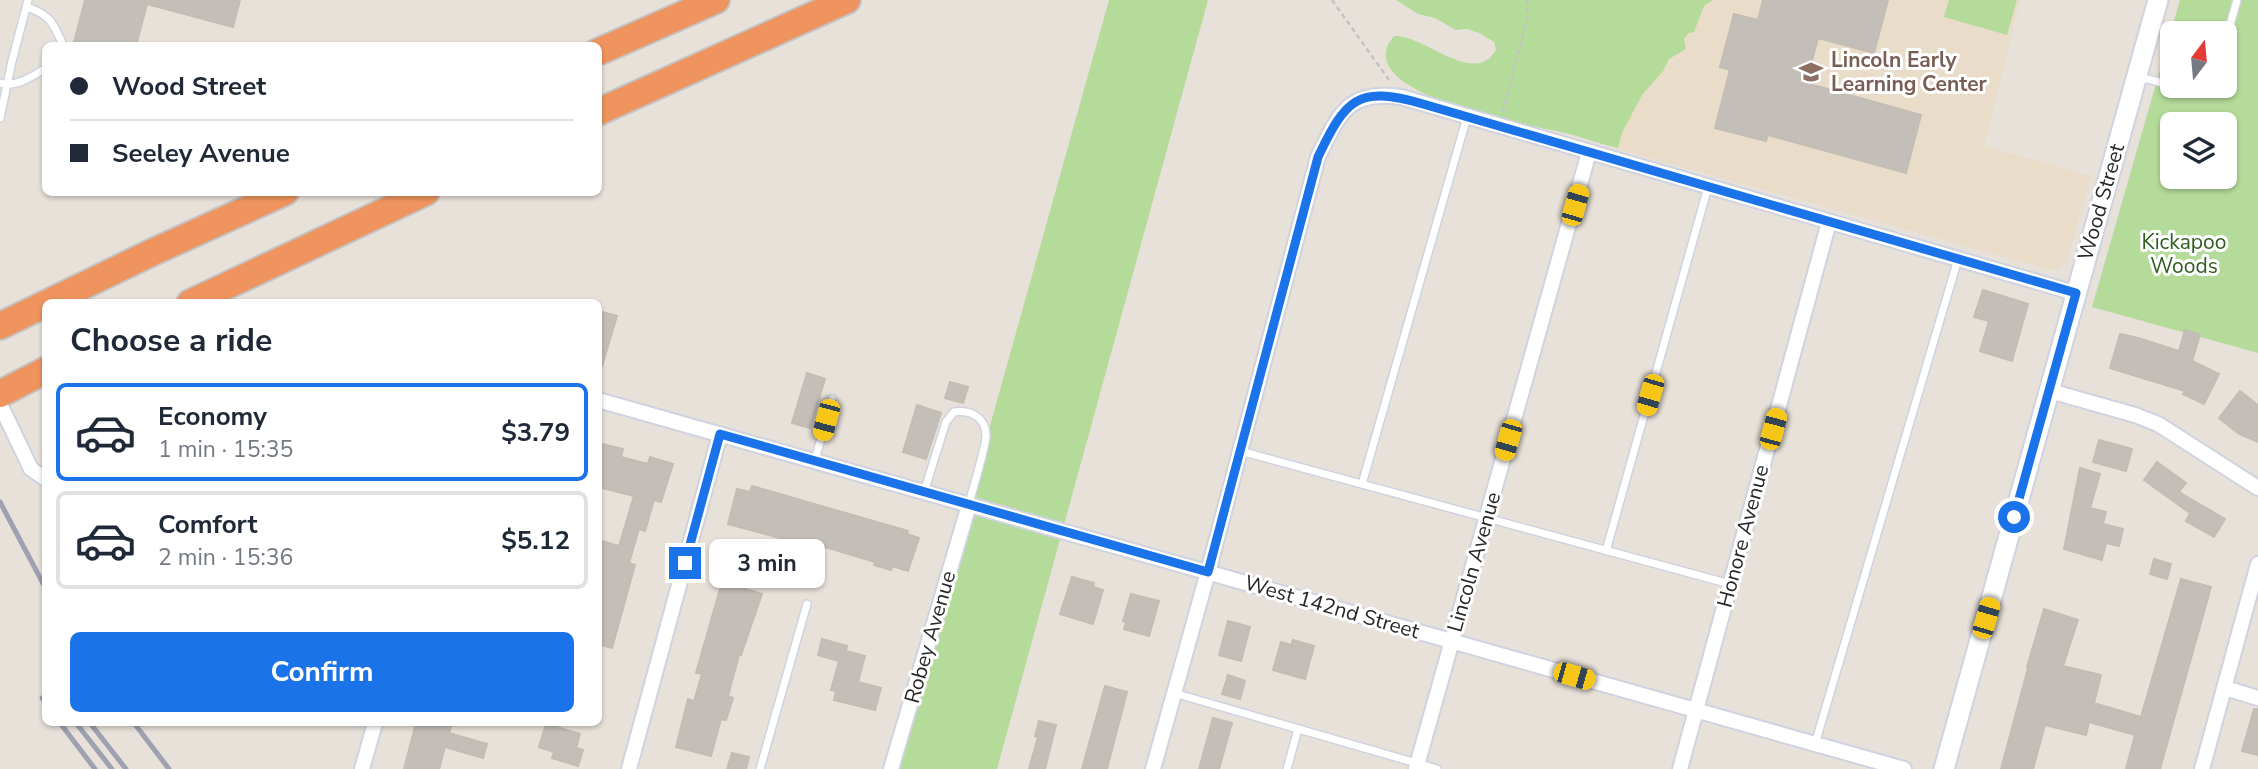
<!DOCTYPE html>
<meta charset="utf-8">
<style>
body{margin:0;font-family:"Nunito Sans",sans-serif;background:#f2f2f3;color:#1f2937;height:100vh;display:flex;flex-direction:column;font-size:26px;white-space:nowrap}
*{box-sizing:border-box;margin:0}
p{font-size:23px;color:#747a83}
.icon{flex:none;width:38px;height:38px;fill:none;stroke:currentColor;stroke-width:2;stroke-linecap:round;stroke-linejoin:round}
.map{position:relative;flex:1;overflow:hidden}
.drawer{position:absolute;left:42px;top:299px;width:560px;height:427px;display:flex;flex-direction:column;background:#fff;border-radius:10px;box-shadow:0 2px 5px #0004}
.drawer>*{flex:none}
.top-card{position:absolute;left:42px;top:42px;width:560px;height:154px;border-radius:10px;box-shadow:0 2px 5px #0004;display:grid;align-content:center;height:154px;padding:0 28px;background:#fff}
.needle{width:46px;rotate:16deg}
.tools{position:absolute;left:2160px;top:21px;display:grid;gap:14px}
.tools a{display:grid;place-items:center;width:77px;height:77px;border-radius:10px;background:#fff;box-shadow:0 2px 5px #0004;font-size:35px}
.end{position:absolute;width:32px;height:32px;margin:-16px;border:9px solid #1a73e8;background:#fff;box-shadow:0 0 0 4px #fff}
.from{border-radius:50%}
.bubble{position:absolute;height:49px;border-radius:10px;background:#fff;box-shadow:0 2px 5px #0004;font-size:23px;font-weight:700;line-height:49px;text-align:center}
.car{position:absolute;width:21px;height:42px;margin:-21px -10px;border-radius:9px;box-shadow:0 0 5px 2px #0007;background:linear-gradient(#f5c518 24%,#345 0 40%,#f5c518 0 76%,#345 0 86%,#f5c518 0)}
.top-card b{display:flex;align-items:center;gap:24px;height:66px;font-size:26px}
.top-card b+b{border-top:2px solid #e0e1e3}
.top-card i{width:18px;height:18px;background:#1f2937}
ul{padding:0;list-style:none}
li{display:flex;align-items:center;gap:21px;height:98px;margin:0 14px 10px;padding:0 14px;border:4px solid #e0e1e3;border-radius:10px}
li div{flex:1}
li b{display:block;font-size:26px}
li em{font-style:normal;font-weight:700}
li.current{border-color:#1a73e8}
li>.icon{width:63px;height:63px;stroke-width:1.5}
h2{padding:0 28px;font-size:32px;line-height:84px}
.button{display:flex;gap:14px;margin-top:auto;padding:14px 28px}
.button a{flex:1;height:80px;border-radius:10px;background:#1a73e8;color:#fff;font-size:28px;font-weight:700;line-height:80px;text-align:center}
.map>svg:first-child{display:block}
</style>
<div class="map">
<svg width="2258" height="769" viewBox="0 0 2258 769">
<rect width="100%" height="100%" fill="#e8e1d9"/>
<polygon fill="#e9ddca" points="1641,0 2020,0 1984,146 2091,176 2067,261 2056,270 2048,269 1600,144"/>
<g fill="#b4db9a" fill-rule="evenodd">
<polygon points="1109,0 1208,0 997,769 894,769"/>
<path d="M1396 0H1713L1704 6 1694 32 1688 33 1684 40 1686 49 1669 59 1663 71 1642 95 1622 133 1618 148C1601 144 1584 138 1566 133 1535 126 1344 94 1394 36 1424 34 1474 88 1496 50L1494 42 1479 33 1467 29 1456 30 1435 18 1418 14Z"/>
<polygon points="1949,0 2017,0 2007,35 1944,17"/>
<path d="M2180 0H2258V353L2092 307ZM2172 33H2224V86H2172ZM2172 124H2224V177H2172Z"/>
</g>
<g fill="#c4beb9" stroke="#c3bdb4" stroke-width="2">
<polygon points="85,0 240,0 233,27 147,4 136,46 73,46"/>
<polygon points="1763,0 1888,0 1874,53 1818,38 1806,83 1921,115 1906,173 1768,135 1766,141 1715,128 1730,70 1720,67 1734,14 1758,20"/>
<polygon points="1983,290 2028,304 2012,361 1980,351 1989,321 1974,317"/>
<polygon points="598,311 617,316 602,366 598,366"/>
<polygon points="2185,330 2200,335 2192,361 2219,374 2204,404 2183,394 2185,391 2110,368 2120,334 2138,338 2179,351"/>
<polygon points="807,373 825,379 810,428 792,423"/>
<polygon points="950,382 968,387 963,403 945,398"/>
<polygon points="2240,391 2258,405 2258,442 2239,434 2219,418"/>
<polygon points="917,405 941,413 926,459 903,452"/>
<polygon points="2099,440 2132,449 2126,471 2093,462"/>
<polygon points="598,443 623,449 621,457 648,464 650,457 673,464 661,502 654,500 645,531 639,529 629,563 635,565 612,648 598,644 598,540 619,546 634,496 598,487"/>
<polygon points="2157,462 2186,483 2179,492 2225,519 2214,537 2186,521 2190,513 2144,480"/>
<polygon points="2080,468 2100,474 2090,508 2106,512 2103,524 2123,529 2119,546 2106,543 2102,560 2064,549"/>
<polygon points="752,486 908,531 907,534 919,538 908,571 892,566 891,570 874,565 875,562 825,547 824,550 728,524 737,489 750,492"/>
<polygon points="2154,559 2171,564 2167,579 2150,574"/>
<polygon points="724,575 748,583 746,589 762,594 741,655 739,655 728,696 733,698 726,720 721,719 711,756 676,747 688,699 694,701 702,674 696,673"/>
<polygon points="1072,577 1094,583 1093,587 1103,590 1093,624 1060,614"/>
<polygon points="2181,579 2211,587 2160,769 2126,769 2135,735 2089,722 2086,735 2045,725 2033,769 2001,769 2028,668 2027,667 2044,609 2078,620 2063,666 2101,675 2094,703 2141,717"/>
<polygon points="1131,594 1159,601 1149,636 1124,629 1126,622 1123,621"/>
<polygon points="1228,621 1250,627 1241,661 1219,655"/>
<polygon points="822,639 847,646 846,651 865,656 858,682 881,688 875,710 834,700 836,691 831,690 839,661 818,655"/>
<polygon points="1293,640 1314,646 1305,679 1273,670 1281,642 1291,645"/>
<polygon points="1228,675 1245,681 1240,699 1222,694"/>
<polygon points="1105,686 1127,692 1107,769 1082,769"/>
<polygon points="2254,709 2258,709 2258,755 2242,751"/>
<polygon points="1213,718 1232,723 1219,769 1199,769"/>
<polygon points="1039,721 1056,725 1045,769 1029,769 1038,737 1035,736"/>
<polygon points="416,723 452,723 449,733 487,744 483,758 445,747 439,769 404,769"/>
<polygon points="546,724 580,734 576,748 583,750 578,766 552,758 554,752 539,747"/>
<polygon points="732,753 749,757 746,769 727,769"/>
</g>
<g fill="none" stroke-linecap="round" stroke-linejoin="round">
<g stroke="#cfd3df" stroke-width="10">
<g id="lane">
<path d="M27 7C50 15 53 22 63 45"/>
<polyline points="2224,47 2237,0"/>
<polyline points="2139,77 2172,85"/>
<path d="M0 83C15 88 33 76 46 68"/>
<polyline points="2173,86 2195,89 2204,86"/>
<polyline points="0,118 12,61 28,0"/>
<polyline points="1240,451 1730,584"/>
<polyline points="815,460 832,399"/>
<polyline points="1362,484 1467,117"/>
<path d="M924 492 946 422 954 412C969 410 985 416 986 434 987 445 972 490 969 504"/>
<polyline points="1606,551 1708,187"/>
<polyline points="1174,693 1437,769"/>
<polyline points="1815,744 1958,259"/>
<polyline points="760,769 807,604"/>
<polyline points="1287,769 1298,729"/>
</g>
</g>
<g stroke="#cfd3df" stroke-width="18">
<g id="street">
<polyline points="2050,391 2135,415 2158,424 2258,488"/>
<polyline points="598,400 1904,769"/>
<polyline points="0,404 31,469 46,479"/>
<polyline points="2225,688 2258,698"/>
<polyline points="362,769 375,723"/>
<polyline points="629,769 720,434"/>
<polyline points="891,769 969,505"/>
<path d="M1153 769 1208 572 1318 157C1339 115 1347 89 1401 97L2075 293"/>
<polyline points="1416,769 1589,152"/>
<polyline points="1680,769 1829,222"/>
<polyline points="2202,769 2258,564"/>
</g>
</g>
<g stroke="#cfd3df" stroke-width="23">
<polyline id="secondary" points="1944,769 2158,0"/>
</g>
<g stroke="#c3c3c3" stroke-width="30">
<g id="highway">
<polyline points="598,52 716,0"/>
<polyline points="598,112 847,0"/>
<polyline points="190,303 426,192"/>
<polyline points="0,326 153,252 285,192"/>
<polyline points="0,394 46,370"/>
</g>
</g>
<g stroke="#c3c3c3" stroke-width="2.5" stroke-dasharray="5 3.5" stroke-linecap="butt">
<polyline points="1332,0 1389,80"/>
<polyline points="1503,112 1527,19 1527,0"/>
</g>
<use href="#lane" stroke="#fff" stroke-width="7"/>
<use href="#street" stroke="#fff" stroke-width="14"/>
<use href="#secondary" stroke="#fff" stroke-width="19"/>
<use href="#highway" stroke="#ef945e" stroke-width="26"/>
<g stroke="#9da1b0" stroke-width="5">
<polyline points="0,502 46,589"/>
<polyline points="42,698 46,703"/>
<polyline points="60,723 95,769"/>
<polyline points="76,723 112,769"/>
<polyline points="90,723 126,769"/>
<polyline points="134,723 169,769"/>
</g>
</g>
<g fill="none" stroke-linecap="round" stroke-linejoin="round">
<path stroke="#1a73e8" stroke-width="9" d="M685 563 720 434 1208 572 1318 157C1346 99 1357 85 1423 104L2076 293 2014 517"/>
</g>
<defs>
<g id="school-bare" transform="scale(1.89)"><path d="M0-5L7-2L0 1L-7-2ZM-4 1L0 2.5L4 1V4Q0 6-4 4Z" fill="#8d6e63" stroke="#fff" stroke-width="2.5" paint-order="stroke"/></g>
</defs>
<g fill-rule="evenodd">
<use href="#school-bare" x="1811" y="72"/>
</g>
<g text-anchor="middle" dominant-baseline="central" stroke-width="6" stroke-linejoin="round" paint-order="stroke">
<g font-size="21" font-weight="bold" fill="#785e54" stroke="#fff" text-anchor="start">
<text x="1831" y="60">Lincoln Early<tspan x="1831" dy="24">Learning Center</tspan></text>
</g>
<g font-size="21" fill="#272727" stroke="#fff">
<text transform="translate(2101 202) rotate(-74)">Wood Street</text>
<text transform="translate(1743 536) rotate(-75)">Honore Avenue</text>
<text transform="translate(1474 562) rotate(-74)">Lincoln Avenue</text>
<text transform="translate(1332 607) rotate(16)">West 142nd Street</text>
<text transform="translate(930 637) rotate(-74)">Robey Avenue</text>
</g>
<g font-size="21" fill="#2f5c1f" stroke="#fff">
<text x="2184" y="242">Kickapoo<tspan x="2184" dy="24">Woods</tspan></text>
</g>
</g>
</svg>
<div class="tools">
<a><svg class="needle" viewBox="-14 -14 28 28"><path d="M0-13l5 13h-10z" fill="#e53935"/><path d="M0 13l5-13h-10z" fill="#747a83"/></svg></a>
<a><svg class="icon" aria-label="layers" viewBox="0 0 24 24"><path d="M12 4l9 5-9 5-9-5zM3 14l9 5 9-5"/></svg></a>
</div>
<i class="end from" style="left:2014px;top:517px"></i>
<i class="end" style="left:685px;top:563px"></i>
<div class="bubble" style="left:709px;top:539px;width:116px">3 min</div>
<i class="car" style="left:1575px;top:205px;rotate:16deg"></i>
<i class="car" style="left:1650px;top:395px;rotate:196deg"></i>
<i class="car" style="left:826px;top:420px;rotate:195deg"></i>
<i class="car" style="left:1773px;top:429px;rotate:15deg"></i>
<i class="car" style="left:1508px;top:440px;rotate:196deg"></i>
<i class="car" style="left:1986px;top:618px;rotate:16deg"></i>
<i class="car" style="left:1574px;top:676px;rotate:106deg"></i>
<div class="top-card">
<b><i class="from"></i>Wood Street</b>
<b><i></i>Seeley Avenue</b>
</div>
<section class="drawer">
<h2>Choose a ride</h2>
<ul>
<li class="current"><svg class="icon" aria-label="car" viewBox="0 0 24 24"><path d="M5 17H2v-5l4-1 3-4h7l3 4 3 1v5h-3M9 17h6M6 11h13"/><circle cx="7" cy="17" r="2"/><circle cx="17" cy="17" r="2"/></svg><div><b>Economy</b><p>1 min · 15:35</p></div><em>$3.79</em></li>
<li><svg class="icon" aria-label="car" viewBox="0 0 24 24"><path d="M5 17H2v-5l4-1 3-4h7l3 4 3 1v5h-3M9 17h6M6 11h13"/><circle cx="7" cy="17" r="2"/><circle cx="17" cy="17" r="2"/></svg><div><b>Comfort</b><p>2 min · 15:36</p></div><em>$5.12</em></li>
</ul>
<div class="button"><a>Confirm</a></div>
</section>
</div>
